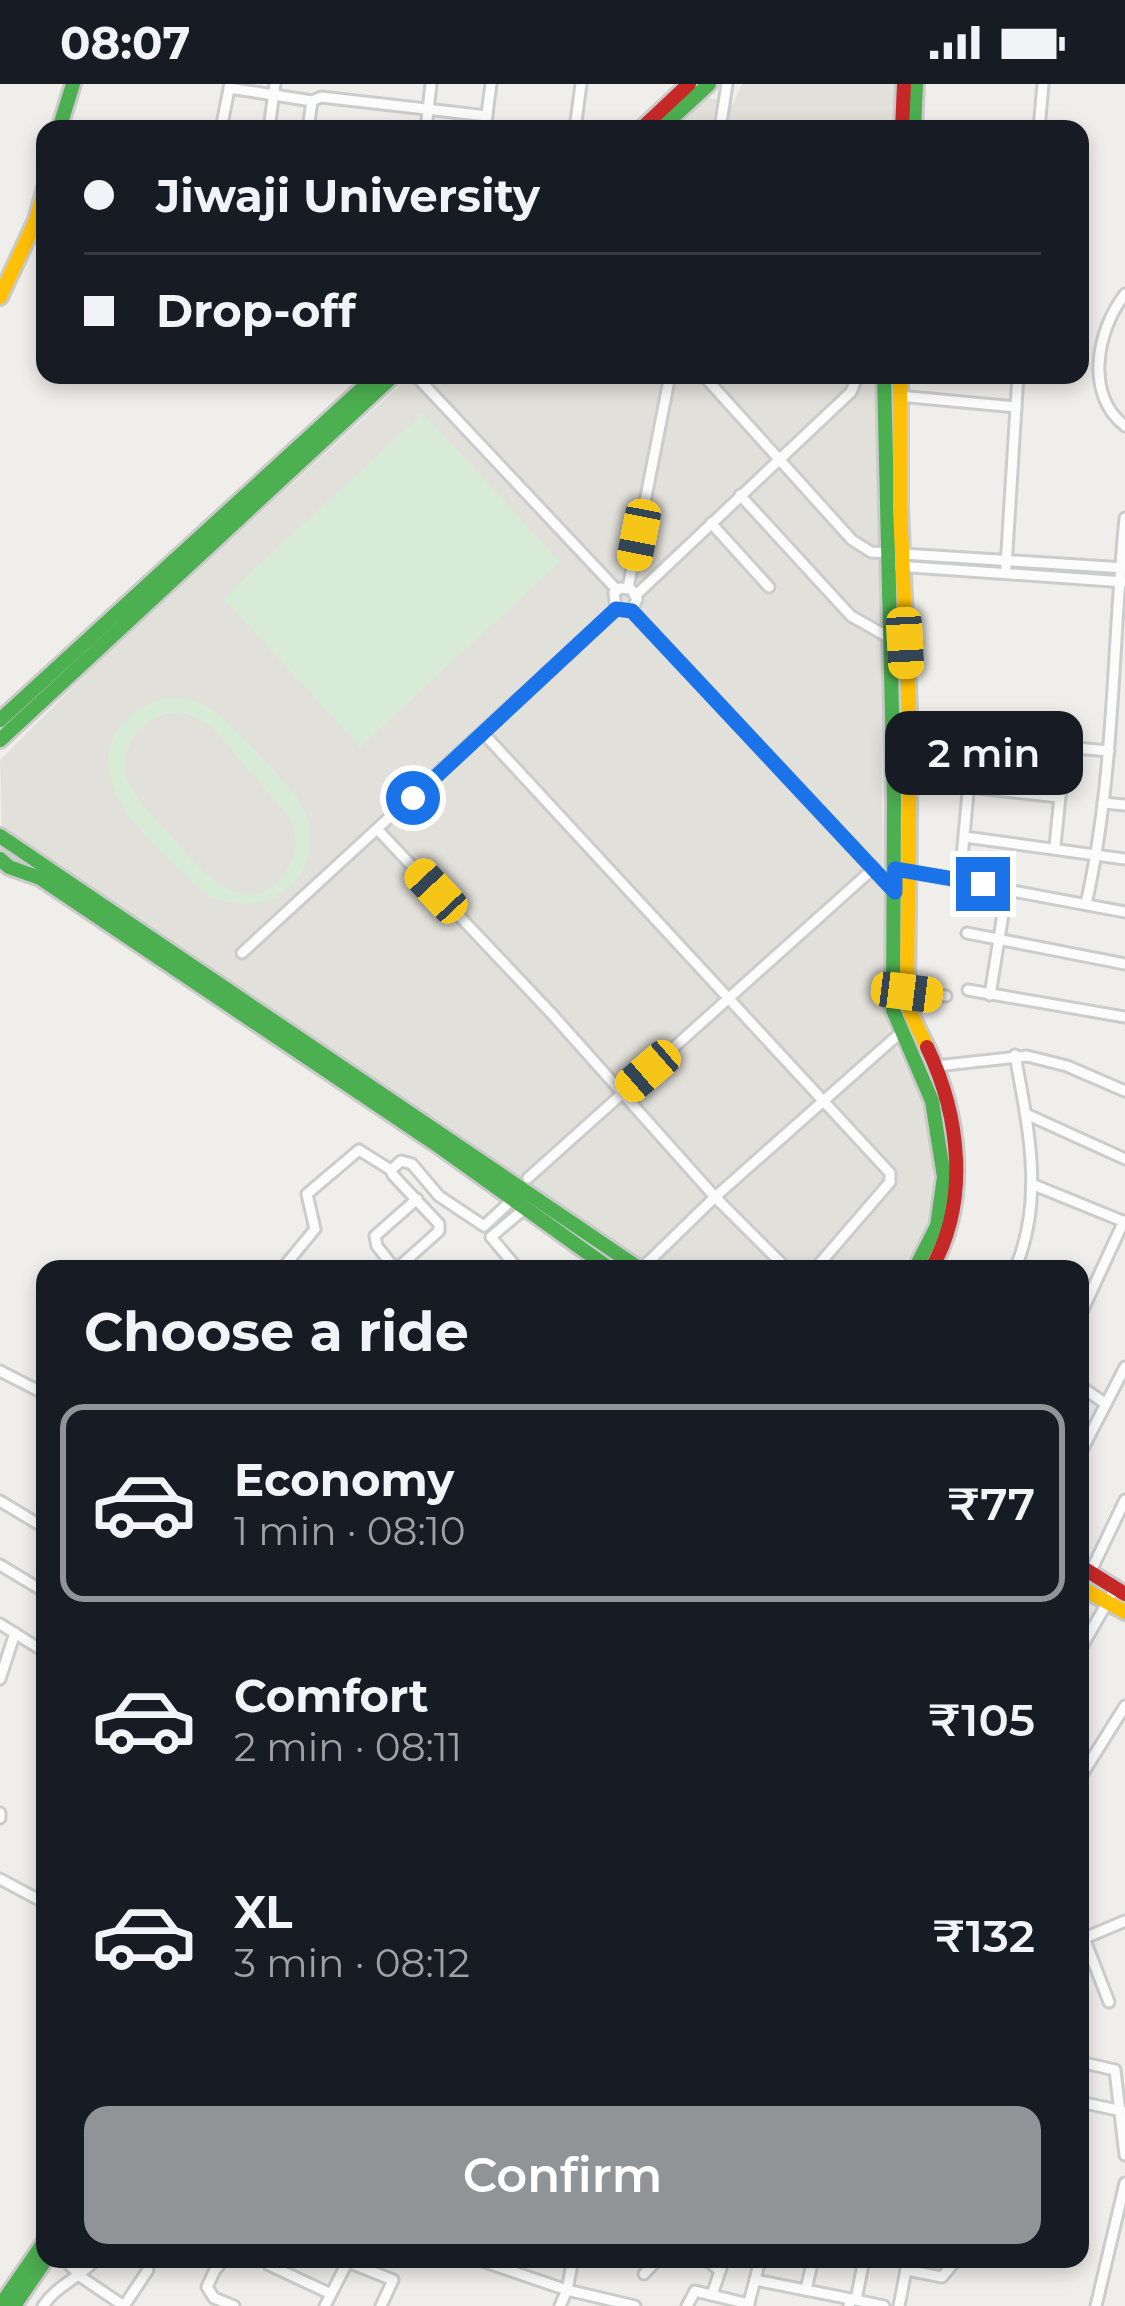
<!DOCTYPE html>
<meta charset="utf-8">
<style>
body{margin:0;font-family:Montserrat,sans-serif;background:#20242c;color:#f1f3f6;height:100vh;display:flex;flex-direction:column;font-size:45px;white-space:nowrap}
*{box-sizing:border-box;margin:0}
p{font-size:39px;color:#9ea1a6}
.icon{flex:none;width:66px;height:66px;fill:none;stroke:currentColor;stroke-width:2;stroke-linecap:round;stroke-linejoin:round}
.map{position:relative;flex:1;overflow:hidden}
.panel{position:absolute;left:36px;top:1176px;width:1053px;height:1008px;display:flex;flex-direction:column;background:#171b24;border-radius:24px;box-shadow:0 6px 18px #0003}
.panel>*{flex:none}
.banner{position:absolute;left:36px;top:36px;width:1053px;height:264px;border-radius:24px;box-shadow:0 6px 18px #0003;display:grid;align-content:center;height:264px;padding:0 48px;background:#171b24}
.end{position:absolute;width:54px;height:54px;margin:-27px;border:15px solid #1a73e8;background:#fff;box-shadow:0 0 0 6px #fff}
.from{border-radius:50%}
.bubble{position:absolute;height:84px;border-radius:24px;background:#171b24;box-shadow:0 6px 18px #0003;font-size:39px;font-weight:600;line-height:84px;text-align:center}
.car{position:absolute;width:36px;height:72px;margin:-36px -18px;border-radius:15px;box-shadow:0 0 9px 3px #0007;background:linear-gradient(#f5c518 24%,#345 0 40%,#f5c518 0 76%,#345 0 86%,#f5c518 0)}
.banner b{display:flex;align-items:center;gap:42px;height:114px;font-size:45px}
.banner b+b{border-top:3px solid #363941}
.banner i{width:30px;height:30px;background:#f1f3f6}
ul{padding:0;list-style:none}
li{display:flex;align-items:center;gap:36px;height:198px;margin:0 24px 18px;padding:0 24px;border:6px solid transparent;border-radius:24px}
li div{flex:1}
li b{display:block;font-size:45px}
li em{font-style:normal;font-weight:600}
li.on{border-color:#919496}
li>.icon{width:108px;height:108px;stroke-width:1.5}
h2{padding:0 48px;font-size:54px;line-height:144px}
.action{display:flex;gap:24px;margin-top:auto;padding:24px 48px}
.action a{flex:1;height:138px;border-radius:24px;background:#919496;color:#fff;font-size:48px;font-weight:600;line-height:138px;text-align:center}
.status{display:flex;justify-content:space-between;align-items:center;height:84px;padding:0 60px;background:#171b24;direction:ltr}
.status svg{height:33px;fill:currentColor}
.map>svg:first-child{display:block}
</style>
<div class="status"><b>08:07</b><svg viewBox="0 0 49 12"><path d="M0 12V9h3v3zM5 12V6h3v6zM10 12V3h3v9zM15 12V0h3v12zM26 1h20v11H26zM47 4h2v5h-2z"/></svg></div>
<div class="map">
<svg width="1125" height="2222" viewBox="0 0 1125 2222">
<rect width="100%" height="100%" fill="#efeeea"/>
<g fill="#e2e0da">
<polygon points="742,0 896,0 893,45 673,45 707,13 733,20"/>
<polygon points="411,291 879,291 884,923 890,951 923,1017 934,1058 932,1105 924,1155 899,1185 656,1185 382,1006 2,745 0,676 94,582"/>
</g>
<g fill="#d8ebd6" fill-rule="evenodd">
<polygon points="423,329 560,478 360,663 223,514"/>
<path d="M163 615C179 613 194 615 208 623 228 635 285 696 299 717 306 727 310 740 310 752 313 814 240 840 197 803 160 763 82 708 117 647 128 630 144 620 163 615ZM170 629 187 630 210 641 289 733C297 751 298 769 287 786 247 846 197 781 169 750 157 736 142 723 133 707 112 674 135 637 170 629Z"/>
</g>
<g fill="none" stroke-linecap="round" stroke-linejoin="round">
<g stroke="#cbcccc" stroke-width="15">
<g id="street">
<polyline points="229,4 312,17"/>
<polyline points="221,45 230,0"/>
<polyline points="269,45 275,0"/>
<polyline points="308,45 312,17 321,13 487,32"/>
<polyline points="426,45 431,0"/>
<polyline points="485,45 491,0"/>
<polyline points="575,45 581,0"/>
<polyline points="720,45 727,0"/>
<polyline points="1039,45 1043,0"/>
<path d="M1125 210C1097 246 1084 310 1125 342"/>
<polyline points="415,291 617,506"/>
<polyline points="703,291 852,456 871,468 1125,484"/>
<polyline points="899,312 1016,323"/>
<polyline points="740,411 851,532 890,554"/>
<polyline points="711,439 769,503"/>
<polyline points="897,482 1125,498"/>
<polyline points="1006,483 1018,291"/>
<polyline points="628,504 670,291"/>
<polyline points="636,511 851,308 856,296 852,291"/>
<polyline points="632,527 894,808"/>
<polyline points="892,647 1109,667"/>
<polyline points="484,650 890,1089 890,1098 815,1185"/>
<polyline points="969,703 1059,713"/>
<polyline points="1103,719 1125,721"/>
<polyline points="378,746 551,929 715,1113 787,1185"/>
<polyline points="965,753 1125,775"/>
<polyline points="1055,762 1065,663"/>
<polyline points="895,785 1125,828"/>
<polyline points="960,795 973,654"/>
<path d="M1086 820C1115 693 1112 563 1125 434"/>
<polyline points="967,849 1125,880"/>
<polyline points="242,869 616,525 632,527 637,515 631,505 620,504 614,509 616,525"/>
<polyline points="968,906 1125,933"/>
<polyline points="907,908 946,912"/>
<polyline points="990,911 1007,805"/>
<path d="M1015 971C1028 1043 1045 1115 1015 1185"/>
<polyline points="936,982 1027,972 1067,982 1125,1007"/>
<polyline points="1026,1030 1125,1075"/>
<polyline points="528,1094 874,784"/>
<polyline points="1034,1101 1125,1138"/>
<polyline points="393,1182 401,1181 439,1147 439,1140 393,1091 391,1086 401,1077 412,1080 439,1112 484,1142 513,1115"/>
<polyline points="282,1185 315,1145 307,1110 359,1066 391,1086"/>
<polyline points="395,1185 377,1162 375,1152 417,1115"/>
<polyline points="518,1185 491,1153 523,1126"/>
<polyline points="641,1185 715,1113 899,950"/>
<polyline points="1080,1232 1124,1137"/>
<polyline points="0,1287 45,1310"/>
<polyline points="1080,1302 1106,1320"/>
<polyline points="1080,1370 1125,1283"/>
<polyline points="0,1417 45,1444"/>
<polyline points="0,1481 45,1508"/>
<polyline points="1090,1489 1125,1416"/>
<polyline points="0,1540 45,1568"/>
<polyline points="1080,1566 1115,1505"/>
<polyline points="0,1595 15,1549"/>
<polyline points="1080,1694 1125,1622"/>
<polyline points="0,1729 0,1734"/>
<polyline points="0,1795 45,1819"/>
<polyline points="1084,1854 1109,1918"/>
<polyline points="1080,1856 1125,1837"/>
<polyline points="1080,1978 1115,1986 1125,2071"/>
<polyline points="1080,2018 1122,2027"/>
<polyline points="64,2175 81,2193 124,2222 148,2186"/>
<polyline points="225,2175 215,2186 207,2203 214,2214 234,2222"/>
<polyline points="476,2175 567,2206 635,2222"/>
<polyline points="706,2175 720,2187"/>
<polyline points="908,2175 906,2186 942,2193 957,2175"/>
<polyline points="168,2176 169,2175"/>
<polyline points="348,2178 393,2196 381,2222"/>
<polyline points="269,2181 331,2210"/>
<polyline points="644,2190 658,2175"/>
<polyline points="755,2196 760,2175"/>
<polyline points="806,2206 813,2175"/>
<polyline points="712,2211 724,2175"/>
<polyline points="856,2216 864,2175"/>
<path d="M43 2222C58 2200 79 2195 96 2175"/>
<polyline points="325,2222 349,2175"/>
<polyline points="560,2222 567,2206 573,2175"/>
<polyline points="687,2222 695,2207 749,2220"/>
<polyline points="748,2222 755,2196 851,2215"/>
<polyline points="849,2222 851,2215 884,2222"/>
<polyline points="899,2222 906,2186"/>
<polyline points="1096,2222 1125,2099"/>
</g>
</g>
<g stroke="#cacacb" stroke-width="20">
<g id="fast">
<polyline points="59,45 73,0"/>
<polyline points="660,45 709,0"/>
<polyline points="914,45 916,0"/>
<polyline points="884,291 894,715 893,926 932,1017 944,1093 937,1142 915,1185"/>
<polyline points="0,636 377,291"/>
<polyline points="0,656 394,291"/>
<polyline points="0,752 640,1185"/>
<polyline points="0,775 9,783 40,794 440,1063 610,1185"/>
<polyline points="0,2222 45,2157"/>
<polyline points="14,2222 46,2175"/>
</g>
</g>
<g stroke="#cacacb" stroke-width="20">
<g id="slow">
<polyline points="0,213 36,136 45,104"/>
<polyline points="900,291 900,424 910,647 907,908 911,930 927,963"/>
<polyline points="1080,1503 1125,1528"/>
</g>
</g>
<g stroke="#cacacb" stroke-width="20">
<g id="jam">
<polyline points="641,45 689,0"/>
<polyline points="902,45 904,0"/>
<path d="M927 963C960 1032 970 1118 931 1185"/>
<polyline points="1080,1482 1125,1510"/>
</g>
</g>
<use href="#street" stroke="#fdfcfc" stroke-width="9"/>
<use href="#fast" stroke="#4caf50" stroke-width="14"/>
<use href="#slow" stroke="#ffc107" stroke-width="14"/>
<use href="#jam" stroke="#c62828" stroke-width="14"/>
</g>
<g fill="none" stroke-linecap="round" stroke-linejoin="round">
<polyline stroke="#1a73e8" stroke-width="15" points="413,714 616,525 632,527 895,808 895,785 983,800"/>
</g>
</svg>
<i class="end from" style="left:413px;top:714px"></i>
<i class="end" style="left:983px;top:800px"></i>
<div class="bubble" style="left:885px;top:627px;width:198px">2 min</div>
<i class="car" style="left:639px;top:451px;rotate:191deg"></i>
<i class="car" style="left:905px;top:559px;rotate:177deg"></i>
<i class="car" style="left:436px;top:807px;rotate:317deg"></i>
<i class="car" style="left:907px;top:908px;rotate:97deg"></i>
<i class="car" style="left:648px;top:987px;rotate:229deg"></i>
<div class="banner">
<b><i class="from"></i>Jiwaji University</b>
<b><i></i>Drop-off</b>
</div>
<section class="panel">
<h2>Choose a ride</h2>
<ul>
<li class="on"><svg class="icon" aria-label="car" viewBox="0 0 24 24"><path d="M5 17H2v-5l4-1 3-4h7l3 4 3 1v5h-3M9 17h6M6 11h13"/><circle cx="7" cy="17" r="2"/><circle cx="17" cy="17" r="2"/></svg><div><b>Economy</b><p>1 min · 08:10</p></div><em>₹77</em></li>
<li><svg class="icon" aria-label="car" viewBox="0 0 24 24"><path d="M5 17H2v-5l4-1 3-4h7l3 4 3 1v5h-3M9 17h6M6 11h13"/><circle cx="7" cy="17" r="2"/><circle cx="17" cy="17" r="2"/></svg><div><b>Comfort</b><p>2 min · 08:11</p></div><em>₹105</em></li>
<li><svg class="icon" aria-label="car" viewBox="0 0 24 24"><path d="M5 17H2v-5l4-1 3-4h7l3 4 3 1v5h-3M9 17h6M6 11h13"/><circle cx="7" cy="17" r="2"/><circle cx="17" cy="17" r="2"/></svg><div><b>XL</b><p>3 min · 08:12</p></div><em>₹132</em></li>
</ul>
<div class="action"><a>Confirm</a></div>
</section>
</div>
